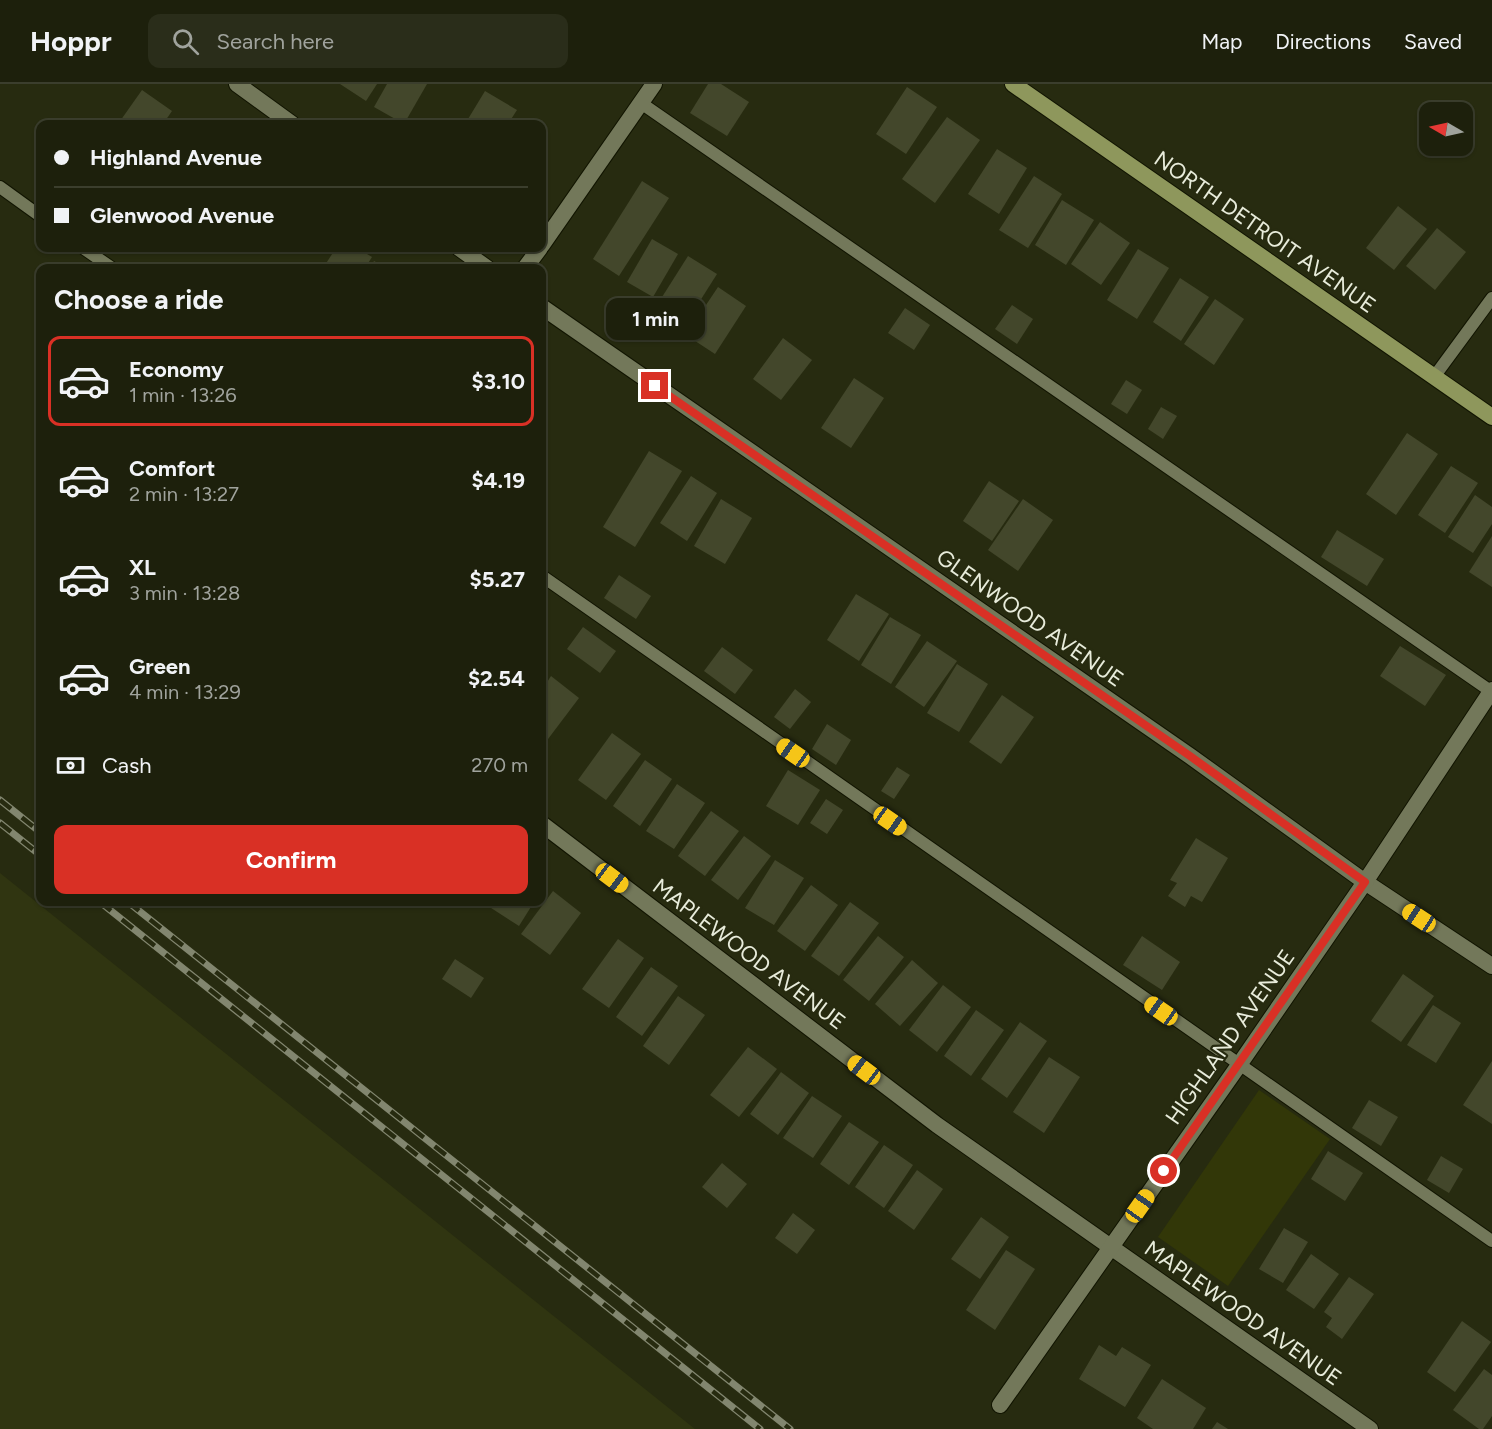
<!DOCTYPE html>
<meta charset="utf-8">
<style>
body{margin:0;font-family:Figtree,sans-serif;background:#2a2d1a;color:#f1f3f6;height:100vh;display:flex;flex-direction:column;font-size:22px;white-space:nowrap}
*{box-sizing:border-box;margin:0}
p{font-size:20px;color:#a0a39d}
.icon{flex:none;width:33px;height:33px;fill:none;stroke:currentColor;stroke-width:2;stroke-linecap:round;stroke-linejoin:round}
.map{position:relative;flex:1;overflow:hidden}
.details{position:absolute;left:36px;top:180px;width:510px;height:642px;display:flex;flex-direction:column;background:#1d200c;border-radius:12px;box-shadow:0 2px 4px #0004,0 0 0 2px #3b3e2d}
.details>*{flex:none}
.hud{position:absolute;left:36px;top:36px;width:510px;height:132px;border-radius:12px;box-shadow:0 2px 4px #0004,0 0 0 2px #3b3e2d;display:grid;align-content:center;height:132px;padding:0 18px;background:#1d200c}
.needle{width:39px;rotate:279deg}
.controls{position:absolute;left:1419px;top:18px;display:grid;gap:12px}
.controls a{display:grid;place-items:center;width:54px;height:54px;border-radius:12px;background:#1d200c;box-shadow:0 2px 4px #0004,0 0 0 2px #3b3e2d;font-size:30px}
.end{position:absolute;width:27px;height:27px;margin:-14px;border:8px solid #d93025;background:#fff;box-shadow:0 0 0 3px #fff}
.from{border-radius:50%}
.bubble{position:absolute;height:42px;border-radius:12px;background:#1d200c;box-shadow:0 2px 4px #0004,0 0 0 2px #3b3e2d;font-size:20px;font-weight:700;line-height:42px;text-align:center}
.car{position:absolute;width:18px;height:36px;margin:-18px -9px;border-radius:8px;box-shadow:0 0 4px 2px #0007;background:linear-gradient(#f5c518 24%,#345 0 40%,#f5c518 0 76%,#345 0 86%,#f5c518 0)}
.hud b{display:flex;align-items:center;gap:21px;height:57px;font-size:22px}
.hud b+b{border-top:2px solid #3b3e2d}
.hud i{width:15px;height:15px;background:#f1f3f6}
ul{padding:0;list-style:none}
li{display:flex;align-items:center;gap:18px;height:90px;margin:0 12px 9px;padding:0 6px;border:3px solid transparent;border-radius:12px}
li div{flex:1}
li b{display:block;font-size:22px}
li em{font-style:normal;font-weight:700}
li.selected{border-color:#d93025}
li>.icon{width:54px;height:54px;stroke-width:1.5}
h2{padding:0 18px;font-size:27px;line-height:72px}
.pay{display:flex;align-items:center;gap:15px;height:66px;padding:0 18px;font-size:22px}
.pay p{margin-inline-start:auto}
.cta{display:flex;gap:12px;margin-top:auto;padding:12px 18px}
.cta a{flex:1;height:69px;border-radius:12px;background:#d93025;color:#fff;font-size:24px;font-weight:700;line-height:69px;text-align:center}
header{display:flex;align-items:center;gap:36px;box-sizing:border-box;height:84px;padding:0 30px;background:#1d200c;border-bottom:2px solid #3b3e2d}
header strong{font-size:28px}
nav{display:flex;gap:33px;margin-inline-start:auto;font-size:21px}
.search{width:420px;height:54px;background:#2a2d1a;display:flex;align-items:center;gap:15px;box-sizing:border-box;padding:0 21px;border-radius:12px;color:#a0a39d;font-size:22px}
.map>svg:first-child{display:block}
</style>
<header>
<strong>Hoppr</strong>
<div class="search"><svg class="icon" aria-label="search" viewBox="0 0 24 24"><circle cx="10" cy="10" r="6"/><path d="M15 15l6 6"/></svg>Search here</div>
<nav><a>Map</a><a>Directions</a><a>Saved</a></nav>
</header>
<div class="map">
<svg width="1492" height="1345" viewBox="0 0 1492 1345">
<rect width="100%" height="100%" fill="#272b10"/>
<polygon fill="#303511" points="0,789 695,1345 0,1345"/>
<polygon fill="#323708" points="1259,1006 1330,1055 1228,1202 1158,1153"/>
<g fill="#43472b">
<polygon points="340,0 377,0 366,17"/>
<polygon points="387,0 427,0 404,40 374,23"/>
<polygon points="708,0 721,0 749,18 727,52 690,29"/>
<polygon points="907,3 937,23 906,70 876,50"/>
<polygon points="142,6 172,27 163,40 118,40"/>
<polygon points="485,7 517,26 508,40 465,40"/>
<polygon points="947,33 980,56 935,119 902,95"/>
<polygon points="177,34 187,40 172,40"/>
<polygon points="997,65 1027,84 999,130 968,110"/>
<polygon points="1034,92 1062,110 1028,164 999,146"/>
<polygon points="642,97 669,114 619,192 593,175"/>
<polygon points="1062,116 1094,136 1066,181 1035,161"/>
<polygon points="1398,122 1427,145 1394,186 1366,164"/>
<polygon points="1100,138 1130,159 1101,201 1071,180"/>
<polygon points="1437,144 1466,168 1435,206 1406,182"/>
<polygon points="652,155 678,170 653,213 627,198"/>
<polygon points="336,164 357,164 372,173 365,184 323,184"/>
<polygon points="1138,165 1169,184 1137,235 1107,216"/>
<polygon points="688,172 717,190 686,239 657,221"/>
<polygon points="374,177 387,184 370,184"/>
<polygon points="1180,194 1209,213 1181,257 1153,238"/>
<polygon points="718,203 746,222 715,270 686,251"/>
<polygon points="1215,215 1244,235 1214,281 1184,260"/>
<polygon points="1012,221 1033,235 1017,260 995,245"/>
<polygon points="905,224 930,241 914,266 888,249"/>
<polygon points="783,254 812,276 781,316 753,295"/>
<polygon points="854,294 884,314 851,364 821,344"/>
<polygon points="1126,296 1142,306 1127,330 1111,320"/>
<polygon points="1161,323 1177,332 1163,355 1148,345"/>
<polygon points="1407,349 1438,370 1396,431 1366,410"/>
<polygon points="649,367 682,387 635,463 603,443"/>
<polygon points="1451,382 1478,399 1445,449 1418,431"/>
<polygon points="691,392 717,409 687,457 660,439"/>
<polygon points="989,397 1019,417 992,457 963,437"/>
<polygon points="1475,411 1492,423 1492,440 1473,469 1448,453"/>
<polygon points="721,415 752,434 725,480 694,462"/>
<polygon points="1023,415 1053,436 1018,487 988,466"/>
<polygon points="1337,446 1384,475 1367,502 1321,473"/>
<polygon points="1492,452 1492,503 1469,488"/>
<polygon points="619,491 651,512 636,535 604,514"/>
<polygon points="856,510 889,530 859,577 827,556"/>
<polygon points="890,533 921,551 891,600 861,581"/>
<polygon points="583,543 616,567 600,589 567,565"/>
<polygon points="927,557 957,577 924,623 895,603"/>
<polygon points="1400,562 1446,591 1425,622 1380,592"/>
<polygon points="722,563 753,586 735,610 704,587"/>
<polygon points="957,580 988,600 959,648 927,629"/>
<polygon points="551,592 579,614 542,663 542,606"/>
<polygon points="795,605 811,618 790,645 774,633"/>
<polygon points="1002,611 1034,633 1001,680 969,658"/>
<polygon points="827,640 851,656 836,681 812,665"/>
<polygon points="612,649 641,670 606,716 578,696"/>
<polygon points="645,676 672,695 640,742 613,722"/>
<polygon points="897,683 910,691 894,715 881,707"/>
<polygon points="788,686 820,706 798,741 766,722"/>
<polygon points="677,700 705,719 674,765 646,747"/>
<polygon points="826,715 843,726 827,750 810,739"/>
<polygon points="711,727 739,747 705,792 678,772"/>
<polygon points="744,752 771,772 738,816 711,796"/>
<polygon points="1196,754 1228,774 1202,818 1191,812 1185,823 1168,812 1177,799 1170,796"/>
<polygon points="775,776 804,794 774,841 745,824"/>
<polygon points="811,801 838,821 805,867 777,847"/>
<polygon points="553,807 581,829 550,871 521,850"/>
<polygon points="492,818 534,818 519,842 488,822"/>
<polygon points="850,818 879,839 839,892 811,872"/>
<polygon points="878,852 904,873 869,917 843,896"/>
<polygon points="1142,852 1180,878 1162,906 1123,881"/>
<polygon points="618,855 644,874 609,924 582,905"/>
<polygon points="455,875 484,894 471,914 442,895"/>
<polygon points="912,876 938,899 900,942 875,920"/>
<polygon points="651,883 678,902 642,952 616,933"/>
<polygon points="1403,890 1434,912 1401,958 1371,937"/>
<polygon points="943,901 971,923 937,968 909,946"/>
<polygon points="678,912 705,931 669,981 643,962"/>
<polygon points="1433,921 1461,939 1436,979 1407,961"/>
<polygon points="976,926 1004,946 971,992 944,972"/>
<polygon points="1020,938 1047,957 1007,1014 981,995"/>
<polygon points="748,963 777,985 739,1033 710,1011"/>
<polygon points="1049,973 1080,993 1044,1049 1013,1028"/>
<polygon points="1492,977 1492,1040 1463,1021"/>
<polygon points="781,988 809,1009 778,1051 750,1030"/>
<polygon points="812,1012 842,1032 813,1074 783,1054"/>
<polygon points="1369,1016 1398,1033 1381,1062 1352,1044"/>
<polygon points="849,1038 879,1058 849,1101 820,1080"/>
<polygon points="884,1061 913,1081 884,1124 855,1103"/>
<polygon points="1328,1067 1363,1089 1345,1117 1311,1095"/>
<polygon points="1441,1072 1463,1085 1449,1109 1427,1096"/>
<polygon points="722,1079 747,1100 727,1124 702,1103"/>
<polygon points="917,1086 943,1105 914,1146 888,1127"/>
<polygon points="793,1129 815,1146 797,1170 775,1154"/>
<polygon points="981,1133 1009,1153 980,1195 951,1175"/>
<polygon points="1284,1144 1308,1158 1283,1199 1259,1185"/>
<polygon points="1006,1166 1035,1185 995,1246 966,1226"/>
<polygon points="1311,1170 1339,1190 1314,1225 1286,1206"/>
<polygon points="1349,1193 1374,1210 1342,1255 1326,1243 1332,1234 1324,1228"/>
<polygon points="1462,1237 1491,1258 1455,1308 1427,1288"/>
<polygon points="1099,1261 1116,1272 1122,1263 1151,1281 1125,1323 1079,1295"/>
<polygon points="1484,1285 1492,1291 1492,1332 1483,1345 1479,1345 1453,1326"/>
<polygon points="1162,1295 1206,1324 1193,1345 1153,1345 1137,1334"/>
<polygon points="1217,1338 1228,1345 1212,1345"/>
</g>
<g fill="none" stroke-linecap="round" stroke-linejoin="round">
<g stroke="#111400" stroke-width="14">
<g id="service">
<polyline points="641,19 1492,608"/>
<polyline points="0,103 40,132"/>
<polyline points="83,164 112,184"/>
<polyline points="1434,293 1492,214"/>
<polyline points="542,492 1492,1157"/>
</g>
</g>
<g stroke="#111400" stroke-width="18">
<g id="minor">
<polyline points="237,0 292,40"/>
<polyline points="542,161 654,0"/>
<polyline points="459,164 487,184"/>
<polyline points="525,184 540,164"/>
<polyline points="542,223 1190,672 1365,798 1492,882"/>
<polyline points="542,740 937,1041 1370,1345"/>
<polyline points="1000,1321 1239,981 1365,798 1492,606"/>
</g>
</g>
<g stroke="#111400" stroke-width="18">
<polyline id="primary" points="1013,0 1492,333"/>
</g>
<use href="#service" stroke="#73785a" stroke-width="12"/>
<use href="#minor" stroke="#73785a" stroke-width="16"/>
<use href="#primary" stroke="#8e975c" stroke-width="16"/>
<g stroke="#82866f" stroke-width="7">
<g id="rail">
<polyline points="0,716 40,748"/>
<polyline points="0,739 40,771"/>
<polyline points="100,818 760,1345"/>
<polyline points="128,818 790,1345"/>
</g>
</g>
<use href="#rail" stroke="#272b10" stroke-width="4.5" stroke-dasharray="14" stroke-linecap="butt"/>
</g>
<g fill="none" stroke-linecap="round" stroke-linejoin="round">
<polyline stroke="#d93025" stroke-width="8" points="655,302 1190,672 1365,798 1164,1087"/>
</g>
<g text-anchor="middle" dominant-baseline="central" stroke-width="4.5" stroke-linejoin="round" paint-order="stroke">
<g font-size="22" fill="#e8ecdb" stroke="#272b10">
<text transform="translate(1265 148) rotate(35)">NORTH DETROIT AVENUE</text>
<text transform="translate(1030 534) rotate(35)">GLENWOOD AVENUE</text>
<text transform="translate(749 870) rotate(37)">MAPLEWOOD AVENUE</text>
<text transform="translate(1230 953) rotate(-55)">HIGHLAND AVENUE</text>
<text transform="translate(1243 1229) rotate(35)">MAPLEWOOD AVENUE</text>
</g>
</g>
</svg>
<div class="controls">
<a><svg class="needle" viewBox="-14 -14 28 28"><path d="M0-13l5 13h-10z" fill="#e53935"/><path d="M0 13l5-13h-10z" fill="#a0a39d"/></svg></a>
</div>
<i class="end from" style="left:1164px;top:1087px"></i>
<i class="end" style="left:655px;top:302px"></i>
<div class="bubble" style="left:606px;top:214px;width:99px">1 min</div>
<i class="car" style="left:793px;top:669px;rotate:305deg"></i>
<i class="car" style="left:890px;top:737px;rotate:125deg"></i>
<i class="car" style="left:612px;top:794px;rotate:127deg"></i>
<i class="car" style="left:1419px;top:834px;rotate:303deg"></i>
<i class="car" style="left:1161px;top:927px;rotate:305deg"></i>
<i class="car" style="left:864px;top:986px;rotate:307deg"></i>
<i class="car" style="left:1140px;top:1122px;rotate:35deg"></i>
<div class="hud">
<b><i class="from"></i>Highland Avenue</b>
<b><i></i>Glenwood Avenue</b>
</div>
<section class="details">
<h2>Choose a ride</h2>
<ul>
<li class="selected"><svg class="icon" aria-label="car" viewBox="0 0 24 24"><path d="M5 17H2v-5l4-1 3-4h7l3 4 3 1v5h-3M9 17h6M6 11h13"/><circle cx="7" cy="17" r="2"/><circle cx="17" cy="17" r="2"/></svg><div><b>Economy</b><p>1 min · 13:26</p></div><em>$3.10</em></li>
<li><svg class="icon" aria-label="car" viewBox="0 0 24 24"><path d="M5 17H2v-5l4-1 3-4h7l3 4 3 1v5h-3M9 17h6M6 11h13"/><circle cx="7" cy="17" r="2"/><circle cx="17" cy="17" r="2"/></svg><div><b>Comfort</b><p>2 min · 13:27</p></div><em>$4.19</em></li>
<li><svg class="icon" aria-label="car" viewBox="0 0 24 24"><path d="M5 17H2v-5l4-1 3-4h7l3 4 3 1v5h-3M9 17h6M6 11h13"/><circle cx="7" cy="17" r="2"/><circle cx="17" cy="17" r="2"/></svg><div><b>XL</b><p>3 min · 13:28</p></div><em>$5.27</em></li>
<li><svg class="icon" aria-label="car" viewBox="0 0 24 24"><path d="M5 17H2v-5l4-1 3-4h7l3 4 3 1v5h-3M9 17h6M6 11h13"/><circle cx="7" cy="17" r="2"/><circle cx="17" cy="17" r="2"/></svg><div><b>Green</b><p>4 min · 13:29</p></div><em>$2.54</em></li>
</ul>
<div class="pay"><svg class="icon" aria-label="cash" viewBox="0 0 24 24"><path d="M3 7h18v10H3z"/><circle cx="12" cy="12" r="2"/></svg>Cash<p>270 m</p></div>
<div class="cta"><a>Confirm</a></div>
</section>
</div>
